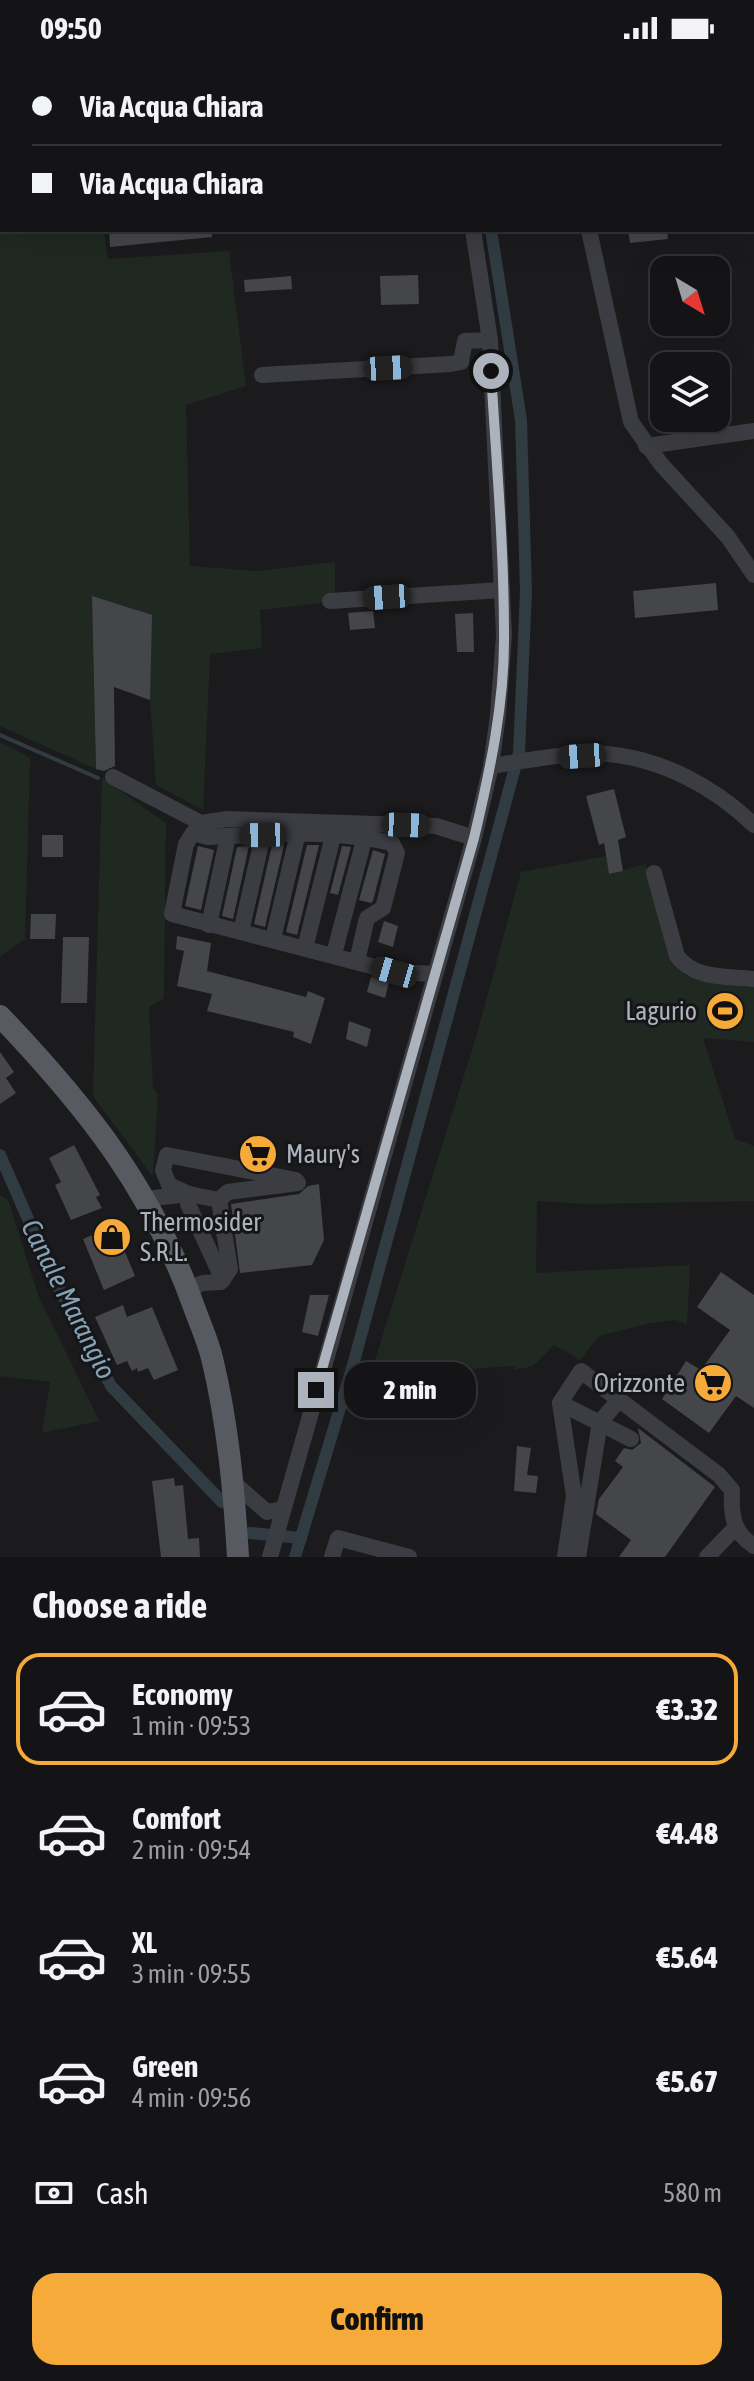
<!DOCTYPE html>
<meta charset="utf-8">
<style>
body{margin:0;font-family:"Asap Condensed",sans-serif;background:#212123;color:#f1f3f6;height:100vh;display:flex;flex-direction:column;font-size:30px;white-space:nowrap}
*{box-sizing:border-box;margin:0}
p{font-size:26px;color:#9d9ea1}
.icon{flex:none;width:44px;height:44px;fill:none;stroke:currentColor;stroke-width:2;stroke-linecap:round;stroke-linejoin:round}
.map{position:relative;height:1501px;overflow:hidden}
.drawer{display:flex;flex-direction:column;background:#141416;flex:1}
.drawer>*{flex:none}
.hud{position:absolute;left:0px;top:0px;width:754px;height:176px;box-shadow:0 8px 32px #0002,0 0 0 2px #333335;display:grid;align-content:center;height:176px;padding:0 32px;background:#141416}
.needle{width:52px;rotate:142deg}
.tools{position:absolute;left:650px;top:200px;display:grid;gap:16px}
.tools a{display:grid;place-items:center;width:80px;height:80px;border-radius:16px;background:#141416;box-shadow:0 8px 32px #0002,0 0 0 2px #333335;font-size:40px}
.end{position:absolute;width:36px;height:36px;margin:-18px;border:10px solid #adb3bd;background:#111;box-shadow:0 0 0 4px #111}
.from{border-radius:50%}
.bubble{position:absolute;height:56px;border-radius:24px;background:#141416;box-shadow:0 8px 32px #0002,0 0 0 2px #333335;font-size:26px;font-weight:800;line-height:56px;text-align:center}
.car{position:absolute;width:24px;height:48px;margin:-24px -12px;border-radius:10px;box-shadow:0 0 6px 2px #0007;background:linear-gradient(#222 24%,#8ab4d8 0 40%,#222 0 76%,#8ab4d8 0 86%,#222 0)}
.hud b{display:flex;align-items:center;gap:28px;height:76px;font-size:30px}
.hud b+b{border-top:2px solid #333335}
.hud i{width:20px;height:20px;background:#f1f3f6}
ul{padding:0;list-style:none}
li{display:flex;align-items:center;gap:24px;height:112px;margin:0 16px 12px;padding:0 16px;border:4px solid transparent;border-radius:24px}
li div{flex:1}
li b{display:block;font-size:30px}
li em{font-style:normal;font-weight:800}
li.active{border-color:#f6aa39}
li>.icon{width:72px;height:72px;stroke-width:1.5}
h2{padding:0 32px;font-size:36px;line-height:96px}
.pay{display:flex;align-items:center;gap:20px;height:88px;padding:0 32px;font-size:30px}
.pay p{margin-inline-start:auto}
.primary-button{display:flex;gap:16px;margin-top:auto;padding:16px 32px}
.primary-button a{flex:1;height:92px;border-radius:24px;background:#f6aa39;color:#111;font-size:32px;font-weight:800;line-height:92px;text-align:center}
.status{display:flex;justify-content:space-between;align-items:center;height:56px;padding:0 40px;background:#141416;direction:ltr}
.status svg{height:22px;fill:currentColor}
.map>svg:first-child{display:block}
</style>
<div class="status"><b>09:50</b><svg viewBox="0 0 49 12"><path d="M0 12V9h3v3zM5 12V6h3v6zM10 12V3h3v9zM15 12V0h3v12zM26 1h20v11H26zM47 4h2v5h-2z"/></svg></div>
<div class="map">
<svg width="754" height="1501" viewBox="0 0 754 1501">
<rect width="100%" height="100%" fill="#1b1b1d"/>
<g fill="#202921">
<polygon points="0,0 88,0 2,2 2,174 104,174 108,203 229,195 246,330 186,349 190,510 257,515 335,506 335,538 321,547 260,554 262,592 210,598 203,754 156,729 150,644 92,541 96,713 0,670"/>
<polygon points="0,686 30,702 25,883 0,901"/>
<polygon points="102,722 166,767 164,942 149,951 153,1032 158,1039 153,1121 93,1040"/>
<polygon points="606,800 609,818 646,808 675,910 687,920 754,928 754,986 703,982 735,1083 754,1090 754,1145 586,1148 537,1145 536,1217 690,1209 687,1269 676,1264 651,1267 599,1280 580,1304 554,1289 533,1310 514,1314 515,1310 469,1313 419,1323 369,1323 477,978 521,816"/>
<polygon points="0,1139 8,1144 38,1239 99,1365 42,1377 50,1326 0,1320"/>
</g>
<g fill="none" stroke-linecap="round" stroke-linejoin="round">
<polyline stroke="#303b42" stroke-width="4" points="0,679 98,722"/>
<g stroke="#303b42" stroke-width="12">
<polyline points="463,0 463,2"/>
<polyline points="0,1099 57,1229 111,1330 222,1446"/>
<polyline points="250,1477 301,1482"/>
<polyline points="295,1501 353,1309 519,697 526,535 521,364 491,174"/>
</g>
</g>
<g fill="#45464a">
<polygon points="109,174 212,174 212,181 110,191"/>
<polygon points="628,174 667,174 668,183 630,187"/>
<polygon points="418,219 419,248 381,249 380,220"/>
<polygon points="291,220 292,233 245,236 244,224"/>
<polygon points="716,527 718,554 635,562 633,535"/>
<polygon points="92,540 152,559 150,644 114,631 115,710 104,715 96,713"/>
<polygon points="373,555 375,572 350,574 348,557"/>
<polygon points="473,557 474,596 457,596 455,558"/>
<polygon points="614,733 626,781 618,784 623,815 609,818 604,787 599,789 586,740"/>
<rect x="42" y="779" width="21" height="22"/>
<polygon points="272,789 284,789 265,871 254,868"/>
<polygon points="307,789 319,789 297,879 286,876"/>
<polygon points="198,790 214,794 201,854 185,850"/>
<polygon points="249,790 233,863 222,860 237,791"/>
<polygon points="342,790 351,791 338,839 330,837"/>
<polygon points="373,794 385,798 373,845 371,847 359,844"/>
<polygon points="31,858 56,858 55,883 30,883"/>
<polygon points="384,865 398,870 393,891 378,886"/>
<polygon points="177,880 211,887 207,915 306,941 308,935 325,942 311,988 293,981 294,976 207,955 212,938 177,930 184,895 176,893"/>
<polygon points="63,881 89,881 87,947 61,947"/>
<polygon points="371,921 389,926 385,942 367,936"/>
<polygon points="349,965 371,973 367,991 346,983"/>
<polygon points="0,996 14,1016 6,1022 16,1037 0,1048"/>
<polygon points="74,1089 100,1139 96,1141 102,1152 71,1164 55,1129 61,1126 49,1102"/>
<polygon points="319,1128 324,1184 312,1209 240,1217 231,1148 299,1138 308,1130"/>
<polygon points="114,1170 135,1220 104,1234 83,1183"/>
<polygon points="721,1216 754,1239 754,1352 736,1340 709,1377 662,1343 686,1305 701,1314 730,1274 697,1251"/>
<polygon points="310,1239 329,1239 318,1280 302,1276"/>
<polygon points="123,1249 127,1261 152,1251 178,1314 154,1324 148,1312 138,1316 137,1312 132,1315 127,1305 117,1309 95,1261"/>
<polygon points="638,1372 715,1431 665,1501 619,1501 631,1484 596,1458 599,1443 623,1411 615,1405 624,1392 632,1394 641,1387"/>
<polygon points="517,1390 531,1392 527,1419 538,1420 536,1437 514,1435"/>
<polygon points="174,1422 175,1430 183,1429 188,1483 199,1482 200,1501 161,1501 152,1425"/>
</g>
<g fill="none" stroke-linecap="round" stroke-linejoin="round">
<g stroke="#3c3d42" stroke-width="16">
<polyline points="438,0 438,2"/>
<polyline points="558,0 559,2"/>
<polyline points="589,174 631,366 661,408 728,481 754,519"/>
<polyline points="262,319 451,308 461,306 465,285 490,284"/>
<polyline points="646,390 754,375"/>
<polyline points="330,545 502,534"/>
<path d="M491 710C523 705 576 695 607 698 663 703 714 731 754 769"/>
<polyline points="113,721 201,767 227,763 436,770 474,782"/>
<path d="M654 817 677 900C695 924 727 920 754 923"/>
<polyline points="209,869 228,780"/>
<polyline points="241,876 263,779"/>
<polyline points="273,883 298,777"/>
<polyline points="305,892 333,780"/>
<polyline points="334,898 365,780"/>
<path d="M357 905 367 862 383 852 397 797 392 787C333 773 268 778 208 781L193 777 186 788 172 858 394 916 435 918"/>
<polyline points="145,1143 189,1138 219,1144 230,1213 221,1226 203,1227 188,1233"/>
<polyline points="219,1144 228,1136 298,1127 296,1124 167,1099 163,1114 169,1129 189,1138 188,1148 223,1224"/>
<polyline points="560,1347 631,1383"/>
<polyline points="234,1427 267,1456 282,1453"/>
<polyline points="270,1501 474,782 491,710 498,659 504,579 490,284 473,174"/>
<polyline points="332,1501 338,1482 409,1501"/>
<path d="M565 1501 574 1440 560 1347 581 1315 719 1419 732 1434C731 1458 732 1476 754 1490"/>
<polyline points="578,1501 600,1366 619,1344"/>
<polyline points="707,1501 736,1471"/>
</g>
<path stroke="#575a61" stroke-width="22" d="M0 960C86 1050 152 1133 194 1251 200 1268 208 1285 212 1302 228 1368 234 1434 238 1501"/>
</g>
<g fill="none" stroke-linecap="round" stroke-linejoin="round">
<path stroke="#adb3bd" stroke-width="10" d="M316 1334 474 782C490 715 505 646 504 577 504 490 496 402 491 315"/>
</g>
<defs>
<g id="stadium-disc" transform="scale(2)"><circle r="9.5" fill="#f6aa39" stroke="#161618"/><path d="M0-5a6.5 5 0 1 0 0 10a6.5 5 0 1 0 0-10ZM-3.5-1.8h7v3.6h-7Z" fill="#111"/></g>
<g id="supermarket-disc" transform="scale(2)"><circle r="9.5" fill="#f6aa39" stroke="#161618"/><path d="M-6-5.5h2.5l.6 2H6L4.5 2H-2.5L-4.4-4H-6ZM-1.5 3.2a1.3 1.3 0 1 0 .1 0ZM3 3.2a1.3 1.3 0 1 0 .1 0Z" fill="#111"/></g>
<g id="shop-disc" transform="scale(2)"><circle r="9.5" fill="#f6aa39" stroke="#161618"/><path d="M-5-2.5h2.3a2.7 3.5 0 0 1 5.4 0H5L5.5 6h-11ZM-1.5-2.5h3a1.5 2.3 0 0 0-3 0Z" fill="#111"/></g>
</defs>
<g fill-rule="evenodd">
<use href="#stadium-disc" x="725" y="955"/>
<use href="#supermarket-disc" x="258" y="1098"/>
<use href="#shop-disc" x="112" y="1181"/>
<use href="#supermarket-disc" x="713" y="1327"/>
</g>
<g text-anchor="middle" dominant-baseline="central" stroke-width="6" stroke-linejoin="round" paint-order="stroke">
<g font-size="26" fill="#adb3bd" stroke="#161618" text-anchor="end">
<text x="697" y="955">Lagurio</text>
<text x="286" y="1098" text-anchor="start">Maury's</text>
<text x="140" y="1166" text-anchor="start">Thermosider<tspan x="140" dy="30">S.R.L.</tspan></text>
<text x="685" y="1327">Orizzonte</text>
</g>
<g font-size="28" font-style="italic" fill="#84a3b8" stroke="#161618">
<text transform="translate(69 1243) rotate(63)">Canale Marangio</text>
</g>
</g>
</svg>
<div class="tools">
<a><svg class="needle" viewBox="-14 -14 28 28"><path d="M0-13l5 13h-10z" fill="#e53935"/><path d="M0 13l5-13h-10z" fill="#9d9ea1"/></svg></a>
<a><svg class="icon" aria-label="layers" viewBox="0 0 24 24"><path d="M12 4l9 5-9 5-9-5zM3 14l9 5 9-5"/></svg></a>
</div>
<i class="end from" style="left:491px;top:315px"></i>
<i class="end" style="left:316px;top:1334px"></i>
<div class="bubble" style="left:344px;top:1306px;width:132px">2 min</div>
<i class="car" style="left:388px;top:312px;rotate:87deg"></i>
<i class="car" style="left:387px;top:541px;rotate:266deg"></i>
<i class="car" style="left:582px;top:700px;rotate:266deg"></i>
<i class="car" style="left:406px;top:769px;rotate:92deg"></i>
<i class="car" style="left:263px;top:779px;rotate:269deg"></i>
<i class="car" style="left:394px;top:916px;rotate:286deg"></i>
<div class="hud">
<b><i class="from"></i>Via Acqua Chiara</b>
<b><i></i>Via Acqua Chiara</b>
</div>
</div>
<section class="drawer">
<h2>Choose a ride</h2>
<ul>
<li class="active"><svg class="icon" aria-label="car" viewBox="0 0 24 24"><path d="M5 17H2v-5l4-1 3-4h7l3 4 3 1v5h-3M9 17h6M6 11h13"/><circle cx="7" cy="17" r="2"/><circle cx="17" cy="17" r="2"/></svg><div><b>Economy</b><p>1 min · 09:53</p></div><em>€3.32</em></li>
<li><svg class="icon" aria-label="car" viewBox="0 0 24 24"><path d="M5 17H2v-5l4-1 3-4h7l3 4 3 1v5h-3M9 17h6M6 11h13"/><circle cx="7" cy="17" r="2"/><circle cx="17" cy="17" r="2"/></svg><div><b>Comfort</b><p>2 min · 09:54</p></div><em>€4.48</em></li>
<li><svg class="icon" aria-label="car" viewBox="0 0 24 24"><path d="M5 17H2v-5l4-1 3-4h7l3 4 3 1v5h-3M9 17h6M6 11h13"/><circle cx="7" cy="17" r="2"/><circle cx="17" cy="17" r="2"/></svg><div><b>XL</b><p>3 min · 09:55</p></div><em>€5.64</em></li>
<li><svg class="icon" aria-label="car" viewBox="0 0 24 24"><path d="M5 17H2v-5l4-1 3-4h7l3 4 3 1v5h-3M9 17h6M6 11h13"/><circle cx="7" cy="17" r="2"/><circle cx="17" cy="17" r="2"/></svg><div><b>Green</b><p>4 min · 09:56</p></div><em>€5.67</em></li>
</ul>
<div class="pay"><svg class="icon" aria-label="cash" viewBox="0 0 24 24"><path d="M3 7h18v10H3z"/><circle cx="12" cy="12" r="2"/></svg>Cash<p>580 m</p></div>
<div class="primary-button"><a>Confirm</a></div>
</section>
